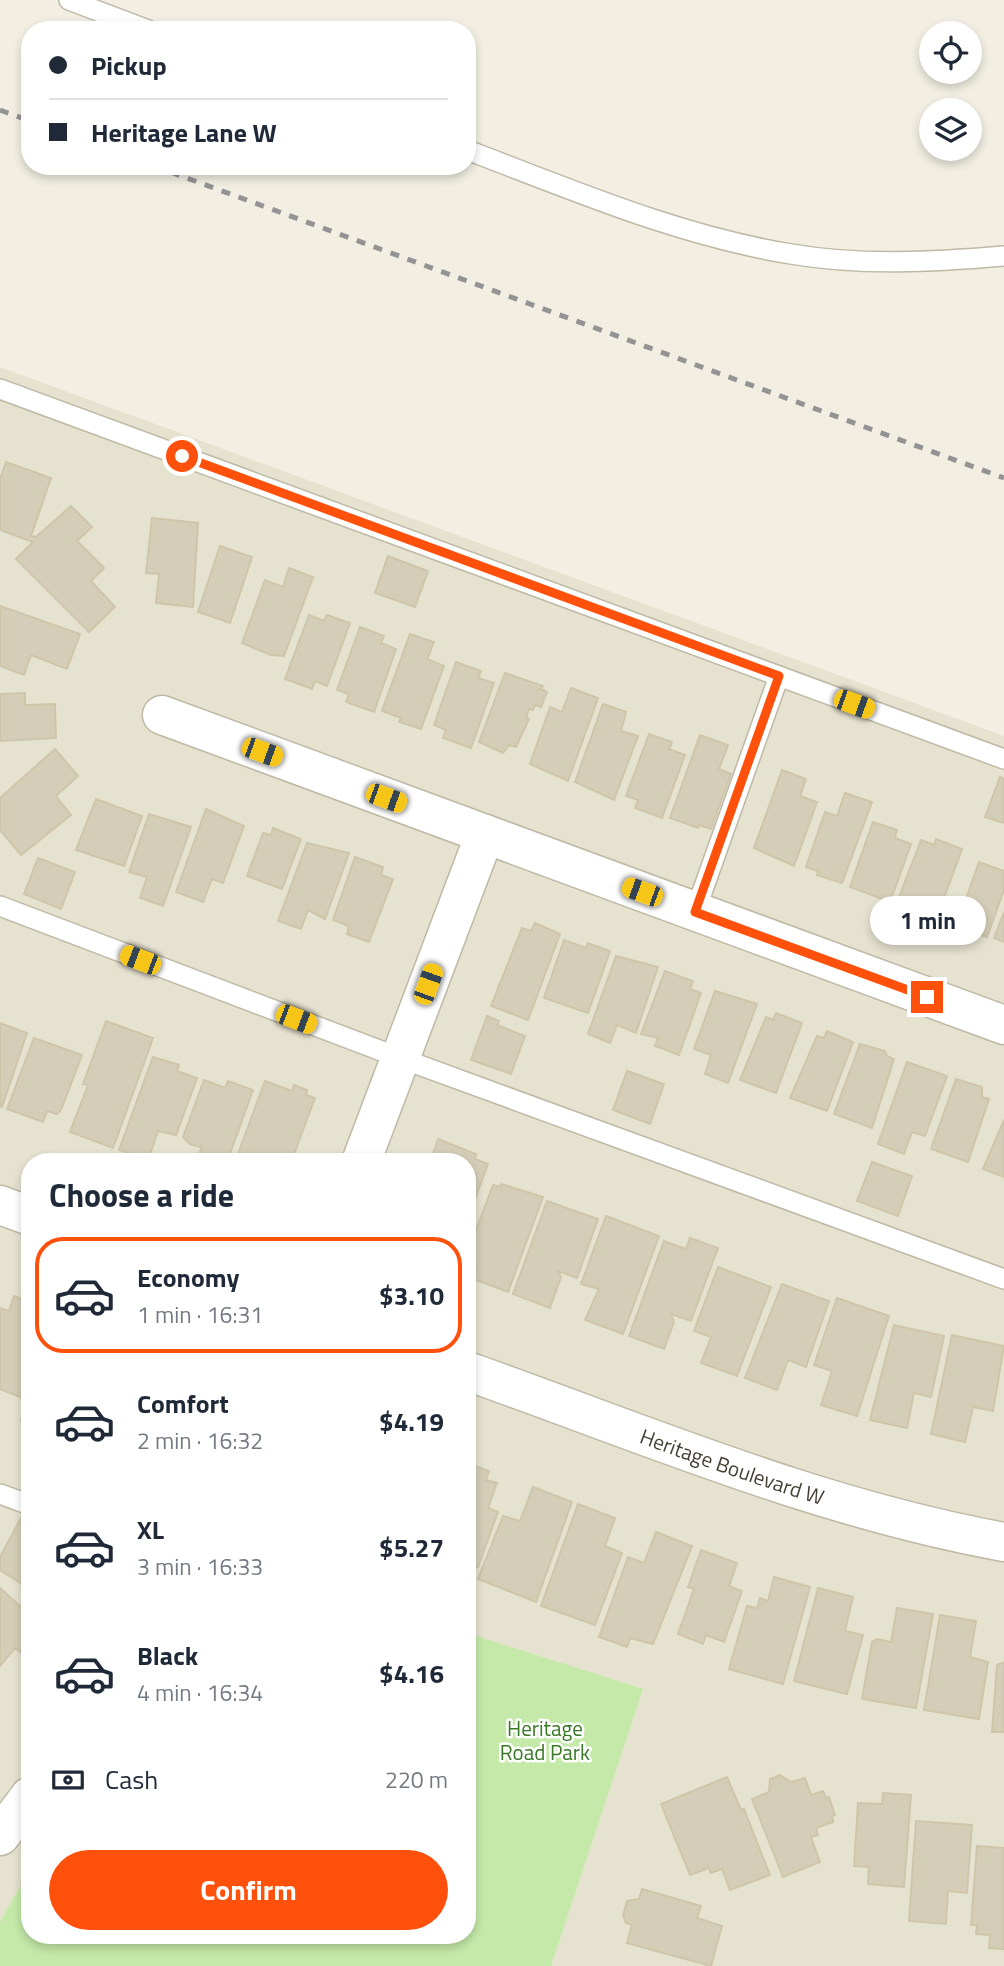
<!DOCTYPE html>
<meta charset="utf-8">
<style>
body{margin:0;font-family:"Titillium Web",sans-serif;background:#f6f6f7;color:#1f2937;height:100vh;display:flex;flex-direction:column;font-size:26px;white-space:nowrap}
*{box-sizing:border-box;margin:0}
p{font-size:23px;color:#747a83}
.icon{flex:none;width:38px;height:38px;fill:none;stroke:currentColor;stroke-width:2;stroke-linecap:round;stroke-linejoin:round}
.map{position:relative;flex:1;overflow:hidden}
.panel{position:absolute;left:21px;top:1153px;width:455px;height:791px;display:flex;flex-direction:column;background:#fff;border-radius:28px;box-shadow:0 4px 10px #0003}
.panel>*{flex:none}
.guide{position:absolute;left:21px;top:21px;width:455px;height:154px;border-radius:28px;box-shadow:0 4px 10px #0003;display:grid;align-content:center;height:154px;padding:0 28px;background:#fff}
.fabs{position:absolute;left:919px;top:21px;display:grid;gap:14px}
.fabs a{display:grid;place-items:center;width:63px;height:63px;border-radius:50%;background:#fff;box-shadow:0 4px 10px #0003;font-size:35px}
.end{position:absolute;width:32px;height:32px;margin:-16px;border:9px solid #ff500c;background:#fff;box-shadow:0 0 0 4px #fff}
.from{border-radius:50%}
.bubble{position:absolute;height:49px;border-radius:24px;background:#fff;box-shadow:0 4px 10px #0003;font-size:23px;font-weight:700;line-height:49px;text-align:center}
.car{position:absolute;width:21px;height:42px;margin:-21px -10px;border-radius:9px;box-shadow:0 0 5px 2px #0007;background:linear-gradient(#f5c518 24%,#345 0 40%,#f5c518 0 76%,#345 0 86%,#f5c518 0)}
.guide b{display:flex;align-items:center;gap:24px;height:66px;font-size:26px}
.guide b+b{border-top:2px solid #e0e1e3}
.guide i{width:18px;height:18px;background:#1f2937}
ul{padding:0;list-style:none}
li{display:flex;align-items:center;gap:21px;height:116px;margin:0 14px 10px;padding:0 14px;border:4px solid transparent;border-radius:28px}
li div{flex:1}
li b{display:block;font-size:26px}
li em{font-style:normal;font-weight:700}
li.on{border-color:#ff500c}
li>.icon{width:63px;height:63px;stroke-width:1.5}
h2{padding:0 28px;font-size:32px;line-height:84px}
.pay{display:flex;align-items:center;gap:18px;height:77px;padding:0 28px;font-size:26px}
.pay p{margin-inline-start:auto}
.action{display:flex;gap:14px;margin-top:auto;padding:14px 28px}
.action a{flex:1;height:80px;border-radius:42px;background:#ff500c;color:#fff;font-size:28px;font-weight:700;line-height:80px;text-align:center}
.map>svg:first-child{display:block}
</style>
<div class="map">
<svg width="1004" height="1966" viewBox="0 0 1004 1966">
<rect width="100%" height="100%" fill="#f2efe2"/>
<path fill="#e6e2d0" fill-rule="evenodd" d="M0 367 1004 736V1966H0ZM30 1162H467V1936H30Z"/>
<polygon fill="#c4e9a8" points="467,1633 643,1689 551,1966 0,1966 0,1922 30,1869 30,1936 467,1936"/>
<g fill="#d4cdb7" stroke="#cfc6aa" stroke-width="2">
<polygon points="6,462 51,478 31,536 36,537 71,506 92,527 77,541 104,568 91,581 115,607 89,632 16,559 33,542 0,530 0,479"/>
<polygon points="152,518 198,523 193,607 156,603 159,574 146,573"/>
<polygon points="220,546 252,557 230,623 198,612"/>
<polygon points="388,556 428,571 415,607 375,593"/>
<polygon points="289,568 313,577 284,656 271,655 242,643 265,580 283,587"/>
<polygon points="0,606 80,634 67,669 31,655 24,675 0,666"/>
<polygon points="309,615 324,621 327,615 350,623 327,686 315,681 312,689 285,679"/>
<polygon points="360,627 384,636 381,643 396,649 374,712 346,702 349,694 337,690"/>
<polygon points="410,634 434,642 427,659 444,666 421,729 399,722 401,718 382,711"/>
<polygon points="456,662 481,671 478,678 494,683 471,748 443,738 446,730 434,725"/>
<polygon points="505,673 543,686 541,689 547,692 541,707 535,705 533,710 529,709 526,718 529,719 516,747 509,745 503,753 479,742"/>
<polygon points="571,688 598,698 568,781 530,764 550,707 562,712"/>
<polygon points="25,693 25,705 55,704 56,738 0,741 0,694"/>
<polygon points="603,704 626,712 621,731 638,736 614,800 575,782"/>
<polygon points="649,734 672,742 669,749 685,755 662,818 635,808 638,800 626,796"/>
<polygon points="700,735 728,745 719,769 731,774 711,829 699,825 698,828 670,818"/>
<polygon points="55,749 78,776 56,796 71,815 21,855 0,830 0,798"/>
<polygon points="782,770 806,779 800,796 817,802 794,866 754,848"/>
<polygon points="1000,777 1004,779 1004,823 985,817"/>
<polygon points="845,793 872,802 842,883 817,875 818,871 806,867 825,812 837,816"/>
<polygon points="96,799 142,816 124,866 76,850"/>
<polygon points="206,809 244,826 223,883 212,879 203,902 176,892"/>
<polygon points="149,814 191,827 163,906 140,898 147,877 129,872"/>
<polygon points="873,822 897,830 895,838 911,844 890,902 850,887"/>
<polygon points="273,828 301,839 282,889 247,876 263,833 271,835"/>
<polygon points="936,839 962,849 940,909 929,904 925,915 896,905 921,840 934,845"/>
<polygon points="307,843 349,853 325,919 308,910 301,929 278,921"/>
<polygon points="355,857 383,867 381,875 393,879 369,942 347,934 349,926 333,920"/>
<polygon points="38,858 75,872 61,909 24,894"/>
<polygon points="979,862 1004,871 1004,890 987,937 956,927"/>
<polygon points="1004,912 1004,942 994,938"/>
<polygon points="535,923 560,934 528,1020 491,1006 522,928 531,931"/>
<polygon points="564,940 586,948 588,943 610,951 588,1013 544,998"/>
<polygon points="616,956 658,967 636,1033 617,1025 610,1043 588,1034"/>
<polygon points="665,971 693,981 690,989 701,993 679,1055 655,1046 658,1038 641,1034"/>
<polygon points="715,991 757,1004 728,1083 705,1074 711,1055 694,1049"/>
<polygon points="776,1013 802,1023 776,1093 740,1080 766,1017 773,1020"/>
<polygon points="487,1016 499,1021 497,1025 525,1036 511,1074 471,1060"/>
<polygon points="106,1021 153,1038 113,1148 70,1132 88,1085 83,1084"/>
<polygon points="0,1023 27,1033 2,1107 0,1106"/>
<polygon points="827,1031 853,1042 827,1111 790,1098 817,1036 824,1038"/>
<polygon points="34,1038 82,1055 61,1110 57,1114 47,1111 43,1122 7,1109"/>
<polygon points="860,1044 885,1051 887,1056 894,1059 872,1128 834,1114"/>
<polygon points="153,1057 179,1065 177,1071 197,1078 176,1135 158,1131 148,1160 119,1150"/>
<polygon points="907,1062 947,1076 925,1136 912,1132 904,1154 878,1144"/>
<polygon points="627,1071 664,1084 650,1124 613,1110"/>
<polygon points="956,1079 982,1087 982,1097 989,1099 968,1162 931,1149"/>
<polygon points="204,1080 225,1088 228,1081 253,1090 227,1162 196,1162 203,1144 200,1147 190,1144 183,1137"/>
<polygon points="265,1081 292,1091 294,1085 307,1090 306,1095 315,1098 291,1162 235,1162"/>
<polygon points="1004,1120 1004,1177 983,1169"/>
<polygon points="438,1139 476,1154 475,1159 488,1164 467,1221 467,1162 430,1162"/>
<polygon points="872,1162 912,1176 898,1216 857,1201"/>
<polygon points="501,1184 543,1197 508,1292 473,1279 476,1269 467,1265 467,1254 493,1185 500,1187"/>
<polygon points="547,1201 598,1219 577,1278 558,1271 561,1277 550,1308 513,1294"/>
<polygon points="606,1216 659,1236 623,1334 585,1320 599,1289 581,1284"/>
<polygon points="690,1238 718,1248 691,1321 671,1314 674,1322 664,1349 629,1336 664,1241 686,1249"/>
<polygon points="718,1267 771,1287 737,1376 701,1363 711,1337 694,1331"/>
<polygon points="782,1284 829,1301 806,1367 788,1360 777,1390 745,1378"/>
<polygon points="14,1296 30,1302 30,1376 22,1398 0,1389 0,1308 9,1311"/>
<polygon points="837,1298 889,1316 857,1416 821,1405 832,1371 814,1365"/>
<polygon points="894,1325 944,1336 931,1397 914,1393 907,1428 870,1420"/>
<polygon points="952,1335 1004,1346 993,1411 973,1407 965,1442 931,1434"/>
<polygon points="30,1394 30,1423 21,1420"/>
<polygon points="467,1463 489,1471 486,1480 497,1483 488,1508 498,1512 478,1567 470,1568 467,1567"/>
<polygon points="533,1487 572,1502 536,1602 478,1579 503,1516 520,1521"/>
<polygon points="578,1504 615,1518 605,1546 622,1553 595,1625 541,1606"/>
<polygon points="21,1518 30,1524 30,1589 0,1570 0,1557"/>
<polygon points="656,1532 692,1546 653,1644 630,1638 627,1647 599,1637 628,1557 644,1563"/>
<polygon points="701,1550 737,1563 729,1586 742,1591 724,1642 706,1635 703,1644 678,1634 694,1589 688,1587"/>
<polygon points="774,1577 810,1587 783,1684 729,1669 747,1606 757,1608 760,1598 768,1601"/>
<polygon points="0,1588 24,1610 30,1605 30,1660 15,1648 0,1666"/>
<polygon points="818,1588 853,1597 845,1631 863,1635 847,1694 794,1681"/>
<polygon points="897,1608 933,1614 916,1708 862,1699 872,1642 877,1639 891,1642"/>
<polygon points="940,1615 976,1621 970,1657 988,1662 979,1719 924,1710"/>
<polygon points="1004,1662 1004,1732 992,1732 997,1665"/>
<polygon points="780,1775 791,1782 805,1778 811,1795 823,1791 826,1798 829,1797 835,1815 832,1816 833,1822 816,1828 818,1835 811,1837 820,1862 783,1877 752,1799 769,1792 770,1779"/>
<polygon points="727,1777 741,1810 744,1809 770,1875 730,1890 722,1869 711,1873 709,1868 690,1875 661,1804"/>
<polygon points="883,1793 911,1795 904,1887 868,1884 869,1867 854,1866 858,1803 882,1804"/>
<polygon points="916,1821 972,1825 967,1893 948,1891 946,1924 909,1921"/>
<polygon points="977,1846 1004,1848 1004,1949 989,1948 990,1935 976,1934 977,1925 971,1925"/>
<polygon points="642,1889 701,1906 697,1918 722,1926 711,1966 627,1943 632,1925 626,1923 623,1916 627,1901 639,1899"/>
</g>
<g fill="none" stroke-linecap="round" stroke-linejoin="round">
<g stroke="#beb8a5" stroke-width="22">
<g id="service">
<polyline points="69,0 148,30"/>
<path d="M467 150C573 190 679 236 791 254 861 266 934 262 1004 256"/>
<polyline points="0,389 1004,759"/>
<polyline points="0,906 400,1058 1004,1279"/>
<polyline points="695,912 779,676"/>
<polyline points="0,1494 30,1505"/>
</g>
</g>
<g stroke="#beb8a5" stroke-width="41">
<g id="minor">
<polyline points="162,715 1004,1025"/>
<polyline points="361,1162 485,834"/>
<polyline points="0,1836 30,1796"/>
</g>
</g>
<g stroke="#beb8a5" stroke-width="41">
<g id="tertiary">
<polyline points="0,1205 30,1216"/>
<path id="s1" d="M467 1371C645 1434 817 1508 1004 1542"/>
</g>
</g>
<use href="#service" stroke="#fff" stroke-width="19"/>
<use href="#minor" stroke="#fff" stroke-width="38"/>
<use href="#tertiary" stroke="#fff" stroke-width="38"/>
<g stroke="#939393" stroke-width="5" stroke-dasharray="9 9" stroke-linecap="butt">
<polyline points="0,110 30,121"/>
<polyline points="154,166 1004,478"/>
</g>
</g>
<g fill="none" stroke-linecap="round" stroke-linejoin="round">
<polyline stroke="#ff500c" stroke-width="9" points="182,456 779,676 695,912 927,997"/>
</g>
<g text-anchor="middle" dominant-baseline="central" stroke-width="5" stroke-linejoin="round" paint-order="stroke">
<g font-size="21" fill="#443f32" stroke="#fff">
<text stroke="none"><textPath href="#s1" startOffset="282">Heritage Boulevard W</textPath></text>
</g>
<g font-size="21" fill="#397824" stroke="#fff">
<text x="545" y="1728">Heritage<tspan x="545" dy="24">Road Park</tspan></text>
</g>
</g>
</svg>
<div class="fabs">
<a><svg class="icon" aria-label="locate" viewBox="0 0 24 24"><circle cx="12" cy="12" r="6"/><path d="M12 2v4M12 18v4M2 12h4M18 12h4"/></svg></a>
<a><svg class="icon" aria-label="layers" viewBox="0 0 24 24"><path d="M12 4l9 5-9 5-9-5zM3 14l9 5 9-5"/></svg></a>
</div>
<i class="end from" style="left:182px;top:456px"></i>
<i class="end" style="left:927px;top:997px"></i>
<div class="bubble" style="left:870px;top:896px;width:116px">1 min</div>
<i class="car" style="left:854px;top:704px;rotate:110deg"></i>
<i class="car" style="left:262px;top:752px;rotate:110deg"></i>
<i class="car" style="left:386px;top:798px;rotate:110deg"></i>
<i class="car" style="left:642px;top:892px;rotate:290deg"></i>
<i class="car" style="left:140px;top:960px;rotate:291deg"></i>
<i class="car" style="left:428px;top:984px;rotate:20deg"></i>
<i class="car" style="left:296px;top:1019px;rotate:111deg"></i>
<div class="guide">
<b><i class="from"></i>Pickup</b>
<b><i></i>Heritage Lane W</b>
</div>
<section class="panel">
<h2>Choose a ride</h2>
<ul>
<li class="on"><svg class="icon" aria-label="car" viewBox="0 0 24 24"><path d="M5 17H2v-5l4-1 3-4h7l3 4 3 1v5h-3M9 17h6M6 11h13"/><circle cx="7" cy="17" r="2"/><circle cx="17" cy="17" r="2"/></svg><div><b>Economy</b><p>1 min · 16:31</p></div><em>$3.10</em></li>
<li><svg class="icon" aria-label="car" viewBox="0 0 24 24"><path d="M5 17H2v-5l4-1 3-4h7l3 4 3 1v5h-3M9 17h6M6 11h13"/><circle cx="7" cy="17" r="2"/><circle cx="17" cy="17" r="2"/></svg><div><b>Comfort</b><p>2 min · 16:32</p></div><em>$4.19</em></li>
<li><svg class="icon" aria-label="car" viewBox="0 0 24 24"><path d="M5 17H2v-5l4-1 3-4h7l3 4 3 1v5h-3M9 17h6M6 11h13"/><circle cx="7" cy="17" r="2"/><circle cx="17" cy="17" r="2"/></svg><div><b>XL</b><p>3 min · 16:33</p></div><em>$5.27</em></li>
<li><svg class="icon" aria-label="car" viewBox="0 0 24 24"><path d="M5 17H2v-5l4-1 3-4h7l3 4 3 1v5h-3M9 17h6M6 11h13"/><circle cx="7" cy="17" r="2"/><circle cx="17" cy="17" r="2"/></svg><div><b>Black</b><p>4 min · 16:34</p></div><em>$4.16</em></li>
</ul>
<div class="pay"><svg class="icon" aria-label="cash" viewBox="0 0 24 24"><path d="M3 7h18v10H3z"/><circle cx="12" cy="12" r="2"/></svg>Cash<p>220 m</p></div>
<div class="action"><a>Confirm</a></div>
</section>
</div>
